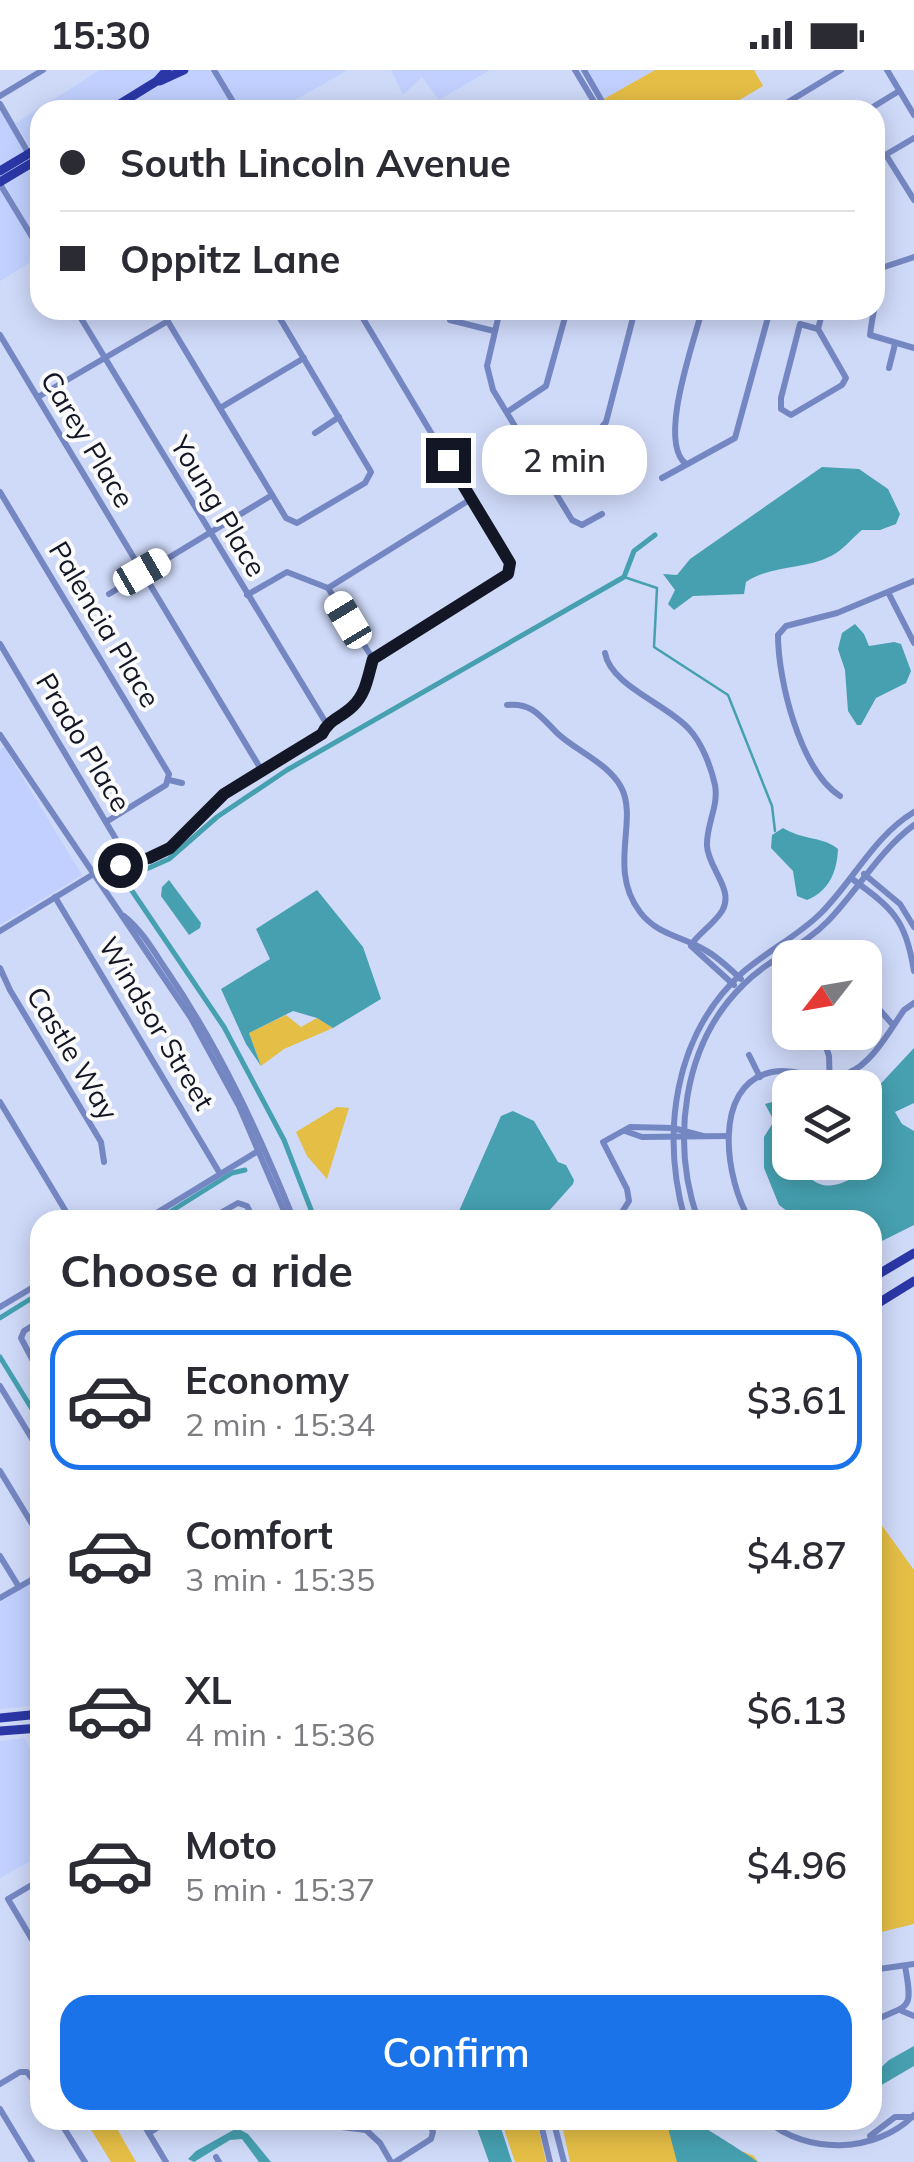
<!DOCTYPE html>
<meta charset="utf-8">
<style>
body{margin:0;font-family:Mulish,sans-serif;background:#f7f7f7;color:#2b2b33;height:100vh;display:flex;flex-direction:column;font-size:38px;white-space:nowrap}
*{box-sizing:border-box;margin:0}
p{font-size:32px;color:#7c7c81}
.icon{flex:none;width:55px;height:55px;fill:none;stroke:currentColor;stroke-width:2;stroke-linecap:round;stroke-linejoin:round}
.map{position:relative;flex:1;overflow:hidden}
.panel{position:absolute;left:30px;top:1140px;width:852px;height:920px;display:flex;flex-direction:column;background:#fff;border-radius:30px;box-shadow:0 5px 25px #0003}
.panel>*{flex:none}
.guide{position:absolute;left:30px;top:30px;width:855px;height:220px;border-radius:30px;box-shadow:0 5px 25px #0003;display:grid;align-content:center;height:220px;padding:0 30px;background:#fff}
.needle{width:65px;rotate:239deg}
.tools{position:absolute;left:772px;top:870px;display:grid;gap:20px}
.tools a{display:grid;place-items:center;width:110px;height:110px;border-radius:20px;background:#fff;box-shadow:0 5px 25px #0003;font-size:50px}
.end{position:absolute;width:45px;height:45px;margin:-22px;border:12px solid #131725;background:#fff;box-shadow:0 0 0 5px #fff}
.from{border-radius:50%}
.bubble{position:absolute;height:70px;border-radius:30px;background:#fff;box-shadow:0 5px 25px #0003;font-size:32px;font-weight:600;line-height:70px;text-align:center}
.car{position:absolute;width:30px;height:60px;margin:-30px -15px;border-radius:12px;box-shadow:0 0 8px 2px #0007;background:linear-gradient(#fff 24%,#345 0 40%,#fff 0 76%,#345 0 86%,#fff 0)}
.guide b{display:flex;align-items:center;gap:35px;height:95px;font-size:38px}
.guide b+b{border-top:2px solid #e1e1e2}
.guide i{width:25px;height:25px;background:#2b2b33}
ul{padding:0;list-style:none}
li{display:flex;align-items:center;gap:30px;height:140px;margin:0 20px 15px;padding:0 10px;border:5px solid transparent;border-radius:30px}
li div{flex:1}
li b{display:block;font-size:38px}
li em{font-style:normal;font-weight:600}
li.active{border-color:#1a73e8}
li>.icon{width:90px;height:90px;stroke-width:1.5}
h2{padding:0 30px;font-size:45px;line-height:120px}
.action{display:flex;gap:20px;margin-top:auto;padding:20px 30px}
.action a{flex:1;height:115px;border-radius:30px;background:#1a73e8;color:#fff;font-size:40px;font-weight:600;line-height:115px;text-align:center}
.status{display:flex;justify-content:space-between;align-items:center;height:70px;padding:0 50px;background:#fff;direction:ltr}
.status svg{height:28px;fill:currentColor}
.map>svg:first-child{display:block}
</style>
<div class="status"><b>15:30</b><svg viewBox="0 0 49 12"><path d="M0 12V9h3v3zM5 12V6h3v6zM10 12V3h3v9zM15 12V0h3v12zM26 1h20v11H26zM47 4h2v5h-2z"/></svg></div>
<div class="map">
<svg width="914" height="2092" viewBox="0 0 914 2092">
<rect width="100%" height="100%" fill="#cfdaf9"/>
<g fill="#c1d0fe">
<polygon points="100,0 163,0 154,10 104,40 40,40 40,74 31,79 13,49 16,53"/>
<polygon points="190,0 210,0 235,40 135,40 130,31"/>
<polygon points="218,0 348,0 288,34 280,31 265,40 242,40"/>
<polygon points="391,0 490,0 439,30 422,7 403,25"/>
<polygon points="587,0 655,0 604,29"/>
<polygon points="0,40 25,83 0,98"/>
<polygon points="40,91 40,150 29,156 4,113"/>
<polygon points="0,119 40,186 0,211"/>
<polygon points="4,677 82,805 0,855 0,680"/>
<polygon points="40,1508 40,1635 0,1639 0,1532"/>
<polygon points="24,1668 35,1685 40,1683 40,1786 0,1808 0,1671"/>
</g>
<g fill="#e5be46">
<polygon points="655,0 754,0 763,16 731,35 734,40 611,40 604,29"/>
<polygon points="286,945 301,957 317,948 333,958 284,979 261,996 249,963"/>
<polygon points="337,1037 349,1038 327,1109 307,1086 296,1062"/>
<polygon points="873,1443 914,1500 914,1854 873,1864"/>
<polygon points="85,2050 112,2050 136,2092 111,2092"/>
<polygon points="506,2050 537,2050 546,2092 515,2092 504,2059"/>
<polygon points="561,2050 695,2050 731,2077 754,2086 758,2092 570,2092"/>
</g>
<g fill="#46a0b0">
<path d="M822 397 859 399 888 419 900 444 896 454 880 460H862C852 468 842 481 831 486 804 500 770 495 746 512L744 524 693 526 674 540 668 534 675 520 663 504 677 505 690 489Z"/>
<polygon points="855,554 864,564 869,576 894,572 901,574 911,601 906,613 876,628 861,655 857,655 848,641 845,600 838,579 842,563"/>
<path d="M783 758C802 770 825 767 838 779 837 802 829 821 807 830L797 826 793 801 771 778 772 765Z"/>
<polygon points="169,810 201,853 200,858 189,865 161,826 162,817"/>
<polygon points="317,820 363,877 381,929 333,958 317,948 293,941 249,963 261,996 246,974 221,919 270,889 256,859"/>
<path d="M914 978V1033L895 1042 902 1054 914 1061V1155L880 1172 873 1162 872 1150H799L779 1135 764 1098V1067L774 1051 765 1034 790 1027V1092L797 1093C803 1101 810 1111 820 1114 837 1121 867 1103 872 1086 875 1077 869 1063 867 1054L879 1036 873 1022Z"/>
<polygon points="513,1041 534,1051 558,1092 566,1095 574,1110 573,1114 548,1142 537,1150 455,1150 501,1046"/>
<polygon points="914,1976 914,1996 873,2020 873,2005 889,1990"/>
<polygon points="474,2050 502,2050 501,2058 512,2092 489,2092"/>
<path d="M666 2050C674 2050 683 2049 691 2050 695 2051 755 2089 758 2092H677Z"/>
<polygon points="237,2058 248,2064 271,2092 259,2092 242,2069 230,2070 194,2092 188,2089 196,2081"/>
</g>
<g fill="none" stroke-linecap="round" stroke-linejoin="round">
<polyline stroke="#46a0b0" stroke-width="2.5" points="624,507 657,518 654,577 728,625 772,736 775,761"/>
<g stroke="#46a0b0" stroke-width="5">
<polyline points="157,1150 232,1103 245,1100"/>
<polyline points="315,1150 284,1070 224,957 124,809 169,789 217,747 287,700 624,507 634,481 655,465"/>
<polyline points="0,1248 40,1223"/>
<polyline points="0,1287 40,1352"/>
</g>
<g stroke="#7587c3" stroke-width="6">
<polyline points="214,0 238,40"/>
<polyline points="575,0 599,40"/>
<polyline points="584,0 607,40"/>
<polyline points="887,0 914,45"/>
<polyline points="0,26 43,0"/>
<polyline points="0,34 29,84"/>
<polyline points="775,40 841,0"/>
<polyline points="868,40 899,21"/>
<polyline points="886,85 914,130"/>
<polyline points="875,91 914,68"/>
<polyline points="0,114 40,180"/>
<polyline points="29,161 40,154"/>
<path d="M875 168C887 208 874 228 870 265L914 278"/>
<polyline points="875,200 914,187"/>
<polyline points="76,240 326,653"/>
<polyline points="161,240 286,448 297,453 365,413 371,402 275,240"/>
<polyline points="358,240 511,497 506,507 373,589"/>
<polyline points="500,240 487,296 493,320 572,450 582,455 602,444"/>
<polyline points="244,244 251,240"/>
<polyline points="450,250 494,261"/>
<polygon points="800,254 818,259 846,308 842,315 791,345 781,339 781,328"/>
<polyline points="818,259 823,240"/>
<polyline points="0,265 262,701"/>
<polyline points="889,298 895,274"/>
<polyline points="38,327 168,251"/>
<polyline points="220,338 304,288"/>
<polyline points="507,342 546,316 567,240"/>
<polyline points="315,363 339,347"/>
<path d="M686 394C657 372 694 272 702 240"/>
<polyline points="540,397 595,365 606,352 635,240"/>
<polyline points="662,408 735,368 770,240"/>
<polyline points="0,422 169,704 166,715 106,752"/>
<polyline points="328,518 471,429"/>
<polyline points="109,524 272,425"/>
<polyline points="889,524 914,573"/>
<polyline points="0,574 126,786 127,793"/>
<path d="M605 583C611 616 667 634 689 659 702 673 711 697 715 715 719 736 706 755 707 776 708 798 735 820 722 841 714 854 699 863 691 875"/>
<path d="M507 635C532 632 541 647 557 663 576 681 608 693 621 717 639 750 607 799 640 842 657 865 684 867 705 880 718 887 730 899 741 909"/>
<polyline points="0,665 191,948 239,1036 288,1150"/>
<polyline points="169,710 182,713"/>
<path d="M840 726C800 700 778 610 778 565L786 556 837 543 914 511"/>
<polyline points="864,804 900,834 914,857"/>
<path d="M851 808C893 839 905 848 914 901"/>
<polyline points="55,827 219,1102"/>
<path d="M124 846C142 860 154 882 167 901 220 979 259 1063 294 1150"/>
<path d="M0 861 92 805 164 782 184 766 218 728 322 664C329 649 341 648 353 636 366 624 368 606 373 589L328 518 287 502 247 525"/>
<polyline points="691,876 734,915"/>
<polyline points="858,883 859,888"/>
<polyline points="0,898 10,920 101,1072 104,1092"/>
<polyline points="865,912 878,938 893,955"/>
<polyline points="821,962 829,986 830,1018"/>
<polyline points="749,985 760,1007"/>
<polyline points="0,1032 71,1150"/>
<polyline points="625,1061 642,1067 728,1066"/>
<polyline points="145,1150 263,1078"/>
<polyline points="208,1150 238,1133 247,1136 254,1150"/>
<polyline points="609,1150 622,1142 629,1131 627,1119 603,1072 630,1057 673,1058 703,1066"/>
<path d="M685 1150C661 1064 673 966 742 903 767 881 798 866 821 843 853 811 875 765 914 742"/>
<path d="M698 1150C671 1072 682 975 743 915 768 889 803 877 828 851 858 820 879 781 914 755"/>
<path d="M750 1150C726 1112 710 1015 772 1002 799 997 822 1014 848 1003 872 994 890 960 904 940L914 933"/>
<polyline points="0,1237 40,1213"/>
<polyline points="40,1251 24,1261 21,1268 40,1304"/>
<polyline points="0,1316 40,1382"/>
<polyline points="0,1401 40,1467"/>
<polyline points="0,1486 19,1517"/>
<polyline points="0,1528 40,1505"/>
<polyline points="40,1810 8,1829 40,1883"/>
<polyline points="872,1900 914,1894"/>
<polyline points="902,1941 914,1946"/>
<path d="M872 1952C908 1933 914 1944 905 1896"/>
<polyline points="0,2014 20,2002 27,2002 40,2019"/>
<polyline points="0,2039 32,2092"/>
<polyline points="59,2050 85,2092"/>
<polyline points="141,2050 166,2092"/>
<polyline points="283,2050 366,2060 380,2073 391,2092"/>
<polyline points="540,2050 550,2092"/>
<polyline points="550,2050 555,2057 564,2092"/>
<polyline points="720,2050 735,2057 754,2050"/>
<path d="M766 2050C807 2085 875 2084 914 2045"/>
<polyline points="555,2057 576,2050"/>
<polyline points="149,2063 170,2050"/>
<polyline points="870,2066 895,2047 912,2047"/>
<polyline points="216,2087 219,2092"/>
<polyline points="395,2092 431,2069 433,2062 428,2050"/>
</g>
<g stroke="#2b37a6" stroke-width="9">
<polyline points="160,11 184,0"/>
<polyline points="110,40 157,11 167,0"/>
<polyline points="0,101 40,77"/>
<polyline points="0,112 40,88"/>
<polyline points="872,1208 914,1183"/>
<polyline points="872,1237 914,1211"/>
<polyline points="0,1648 40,1644"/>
<polyline points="0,1661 40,1658"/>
</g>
</g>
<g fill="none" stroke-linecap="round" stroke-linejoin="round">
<path stroke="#131725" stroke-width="12" d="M120 795 149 788 170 778 224 724 322 664C329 649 341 648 353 636 366 624 368 606 373 589L508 504 510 493 448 390"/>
</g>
<g text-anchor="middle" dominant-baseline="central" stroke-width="8" stroke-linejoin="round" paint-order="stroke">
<g font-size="28" fill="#131725" stroke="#fbfbfb">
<text transform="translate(88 369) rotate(59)">Carey Place</text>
<text transform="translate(219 436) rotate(59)">Young Place</text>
<text transform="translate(105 554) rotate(59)">Palencia Place</text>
<text transform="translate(84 672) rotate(59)">Prado Place</text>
<text transform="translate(157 953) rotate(59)">Windsor Street</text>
<text transform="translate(73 983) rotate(59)">Castle Way</text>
</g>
</g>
</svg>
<div class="tools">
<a><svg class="needle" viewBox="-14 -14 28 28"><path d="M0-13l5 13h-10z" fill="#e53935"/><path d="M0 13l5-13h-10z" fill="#7c7c81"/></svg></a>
<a><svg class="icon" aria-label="layers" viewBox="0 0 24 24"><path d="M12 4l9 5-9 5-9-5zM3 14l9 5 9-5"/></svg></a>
</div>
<i class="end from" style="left:120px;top:795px"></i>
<i class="end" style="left:448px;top:390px"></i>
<div class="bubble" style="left:482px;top:355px;width:165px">2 min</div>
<i class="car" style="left:142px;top:502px;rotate:60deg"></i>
<i class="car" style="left:348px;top:550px;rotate:329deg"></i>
<div class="guide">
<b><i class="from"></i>South Lincoln Avenue</b>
<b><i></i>Oppitz Lane</b>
</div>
<section class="panel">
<h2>Choose a ride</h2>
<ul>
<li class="active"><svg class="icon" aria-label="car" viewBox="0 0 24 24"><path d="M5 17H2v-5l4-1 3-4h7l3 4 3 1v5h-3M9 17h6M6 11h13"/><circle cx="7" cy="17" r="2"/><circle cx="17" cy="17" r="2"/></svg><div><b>Economy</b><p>2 min · 15:34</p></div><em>$3.61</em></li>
<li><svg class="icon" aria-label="car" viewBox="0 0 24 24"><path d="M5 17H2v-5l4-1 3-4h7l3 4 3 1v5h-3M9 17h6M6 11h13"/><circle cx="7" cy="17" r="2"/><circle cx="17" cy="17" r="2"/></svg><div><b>Comfort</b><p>3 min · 15:35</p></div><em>$4.87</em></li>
<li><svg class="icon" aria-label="car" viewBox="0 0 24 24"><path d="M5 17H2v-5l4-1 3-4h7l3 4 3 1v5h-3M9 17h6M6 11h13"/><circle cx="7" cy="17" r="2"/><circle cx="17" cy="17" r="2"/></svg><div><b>XL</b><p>4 min · 15:36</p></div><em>$6.13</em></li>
<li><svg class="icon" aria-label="car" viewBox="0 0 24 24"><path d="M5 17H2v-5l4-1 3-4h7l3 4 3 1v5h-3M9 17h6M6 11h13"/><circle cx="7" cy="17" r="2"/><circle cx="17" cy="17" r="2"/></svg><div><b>Moto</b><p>5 min · 15:37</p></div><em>$4.96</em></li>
</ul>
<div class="action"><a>Confirm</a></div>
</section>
</div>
